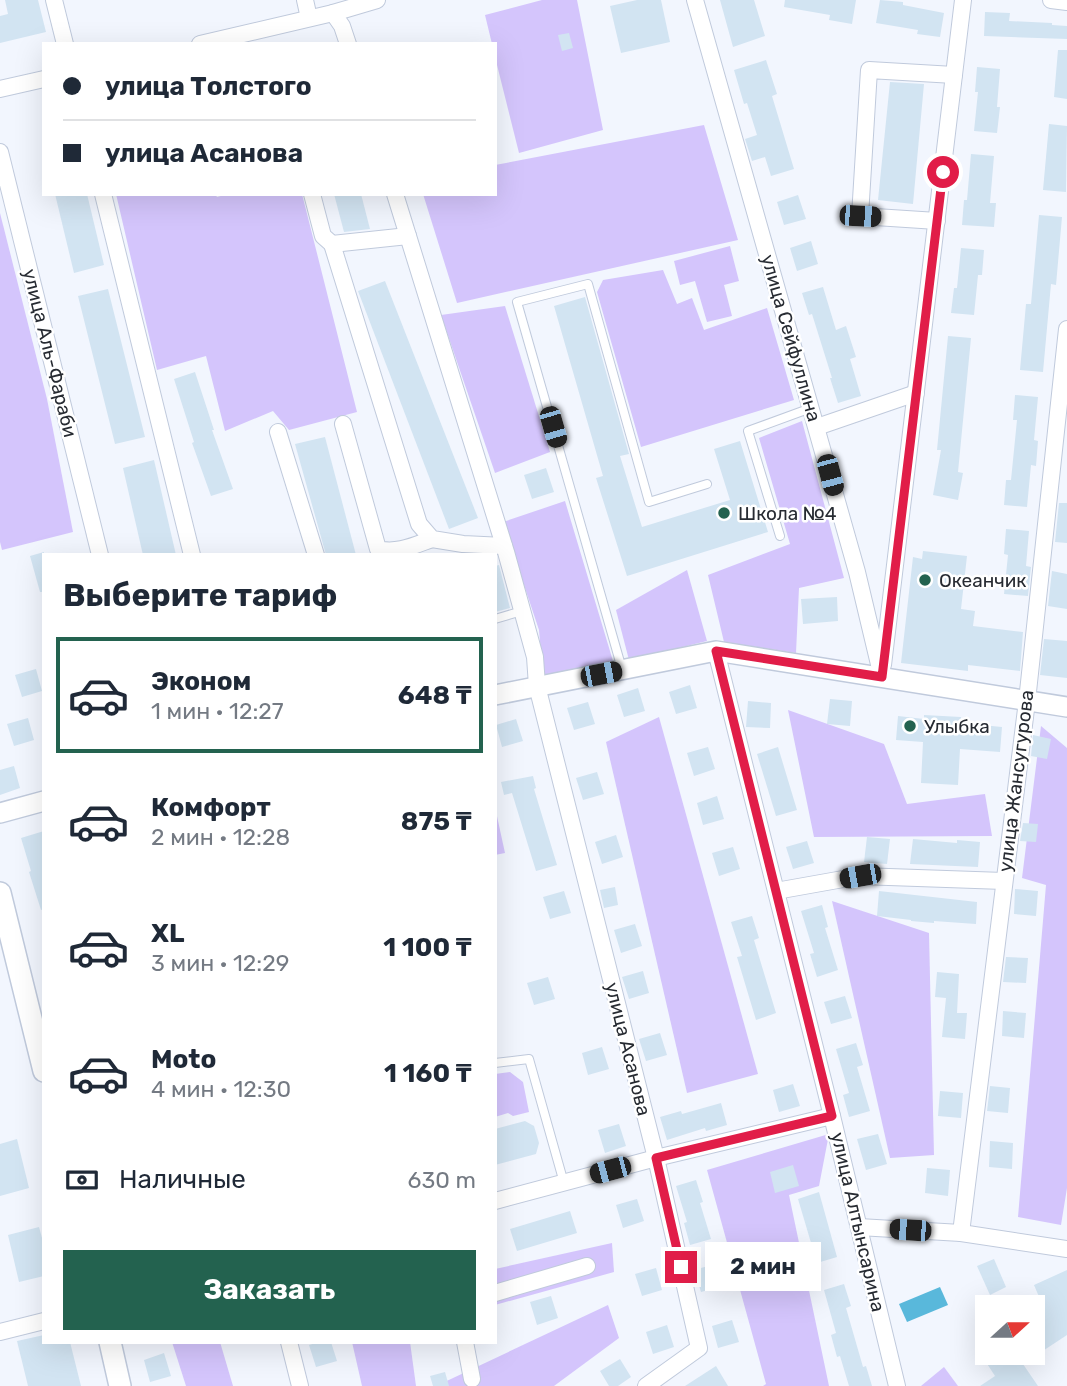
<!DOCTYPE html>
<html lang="ru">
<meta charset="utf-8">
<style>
body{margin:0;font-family:Rubik,sans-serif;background:#f2f2f3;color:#1f2937;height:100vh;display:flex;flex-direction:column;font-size:26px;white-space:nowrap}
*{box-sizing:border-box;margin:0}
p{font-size:23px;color:#747a83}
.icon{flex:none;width:38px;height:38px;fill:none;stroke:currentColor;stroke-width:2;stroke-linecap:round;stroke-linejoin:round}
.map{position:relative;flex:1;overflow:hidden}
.panel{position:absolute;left:42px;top:553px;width:455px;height:791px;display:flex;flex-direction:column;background:#fff;border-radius:0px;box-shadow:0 7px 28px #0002}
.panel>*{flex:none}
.banner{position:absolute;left:42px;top:42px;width:455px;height:154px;border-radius:0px;box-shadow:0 7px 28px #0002;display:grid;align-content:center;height:154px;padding:0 21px;background:#fff}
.needle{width:46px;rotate:69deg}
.tools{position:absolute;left:975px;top:1295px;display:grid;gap:14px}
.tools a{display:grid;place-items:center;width:70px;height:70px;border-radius:0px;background:#fff;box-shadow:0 7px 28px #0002;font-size:35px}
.end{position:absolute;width:32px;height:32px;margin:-16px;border:9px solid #e11d48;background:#fff;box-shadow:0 0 0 4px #fff}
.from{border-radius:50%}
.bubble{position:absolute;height:49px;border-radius:0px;background:#fff;box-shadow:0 7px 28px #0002;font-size:23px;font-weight:700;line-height:49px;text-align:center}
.car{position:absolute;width:21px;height:42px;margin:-21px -10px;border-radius:9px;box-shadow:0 0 5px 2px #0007;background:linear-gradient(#222 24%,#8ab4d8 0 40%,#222 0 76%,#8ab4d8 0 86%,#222 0)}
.banner b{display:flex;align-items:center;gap:24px;height:66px;font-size:26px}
.banner b+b{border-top:2px solid #e0e1e3}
.banner i{width:18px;height:18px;background:#1f2937}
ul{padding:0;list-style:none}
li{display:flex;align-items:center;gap:21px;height:116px;margin:0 14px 10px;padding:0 7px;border:4px solid transparent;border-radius:0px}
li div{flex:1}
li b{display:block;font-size:26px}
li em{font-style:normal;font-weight:700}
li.active{border-color:#23624f}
li>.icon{width:63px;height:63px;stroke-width:1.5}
h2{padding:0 21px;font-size:32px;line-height:84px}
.pay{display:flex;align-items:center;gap:18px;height:77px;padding:0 21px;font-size:26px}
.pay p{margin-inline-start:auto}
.primary-button{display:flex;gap:14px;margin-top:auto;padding:14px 21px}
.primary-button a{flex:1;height:80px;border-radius:0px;background:#23624f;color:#fff;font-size:28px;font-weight:700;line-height:80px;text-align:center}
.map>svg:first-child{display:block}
</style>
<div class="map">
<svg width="1067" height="1386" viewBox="0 0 1067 1386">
<rect width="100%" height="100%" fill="#f2f6fe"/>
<g fill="#d4c5fc">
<polygon points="542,0 577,0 603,130 519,153 495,57 495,44 492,44 485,15"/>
<polygon points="704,125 738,240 457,303 423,194 495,194 495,165"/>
<polygon points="116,194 215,194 217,197 228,194 302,194 357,412 289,430 273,411 225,431 206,356 157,370"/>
<polygon points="0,213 47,399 73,532 2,550 0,542"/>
<polygon points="730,246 739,281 724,285 732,316 707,322 695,281 680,285 674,261"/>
<polygon points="663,270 677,304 692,298 704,330 767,308 794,400 641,447 597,292 603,280"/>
<polygon points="505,306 550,452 495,473 441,315"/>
<polygon points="802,421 844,578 799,588 796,653 724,642 708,575 790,544 759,438"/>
<polygon points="565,501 613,661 543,677 539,630 503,522"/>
<polygon points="687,570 707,641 629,660 616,610"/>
<polygon points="788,710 884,744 907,804 985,794 992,836 814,837"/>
<polygon points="659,717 758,1074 687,1093 606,742"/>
<polygon points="1041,726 1067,748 1067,1188 1061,1225 1018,1217 1046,885 1022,878"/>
<polygon points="495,807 505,853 495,855"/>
<polygon points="832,901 929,933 934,1155 890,1158"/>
<polygon points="510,1072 523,1082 529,1112 513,1116 508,1113 495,1117 495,1074"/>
<polygon points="829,1134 819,1186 789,1195 829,1386 763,1386 766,1384 707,1170"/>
<polygon points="612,1243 614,1272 495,1305 495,1269"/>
<polygon points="608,1305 619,1338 554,1386 436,1386"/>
<polygon points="172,1342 220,1342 233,1386 186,1386"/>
<polygon points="352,1342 410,1342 416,1386 362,1386"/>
<polygon points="944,1367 958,1386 921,1386"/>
</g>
<polygon fill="#59b8db" points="940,1287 948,1305 907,1322 899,1304"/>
<g fill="#d2e4f2">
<polygon points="5,0 38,0 46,32 0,43 0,16 8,14"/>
<polygon points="637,0 661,0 670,42 621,53 610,6"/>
<polygon points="720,0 754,0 765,36 733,47"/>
<polygon points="785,0 856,0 852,24 829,20 830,15 784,7"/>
<polygon points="880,0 903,2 903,5 944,13 940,37 917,34 918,30 876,23"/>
<polygon points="985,12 1010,13 1009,21 1052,23 1052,25 1067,26 1067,39 984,36"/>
<polygon points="569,33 573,48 562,51 558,35"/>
<polygon points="1058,50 1067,50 1067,99 1054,97"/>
<polygon points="766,60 777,94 772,96 794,169 771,176 765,157 752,161 745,139 757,135 747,103 744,104 734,70"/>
<polygon points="977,67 1000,69 997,107 1000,107 997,133 974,131 978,92 975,92"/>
<polygon points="890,82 924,84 913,204 878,200"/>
<polygon points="1049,124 1067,126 1066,192 1043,190"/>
<polygon points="971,154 994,156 990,203 996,203 994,227 962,225 964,200 967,200"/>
<polygon points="55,194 87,194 104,265 74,273"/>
<polygon points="334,194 361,194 370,229 344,232"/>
<polygon points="798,195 806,219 784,225 777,202"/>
<polygon points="1039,215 1062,217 1056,285 1051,284 1043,372 1020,370 1026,304 1031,304"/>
<polygon points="811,241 818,264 797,271 790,248"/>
<polygon points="961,248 984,250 982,275 978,275 974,315 951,313 954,288 957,288"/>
<polygon points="385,281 478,518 449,529 358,291"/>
<polygon points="823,287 836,330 846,326 856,357 850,359 861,396 838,403 830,378 832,378 812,314 809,315 802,293"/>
<polygon points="108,289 145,437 115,444 78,296"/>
<polygon points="585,297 629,454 620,456 642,527 730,500 714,449 740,441 768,532 627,576 596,478 603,476 554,306"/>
<polygon points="948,336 971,338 958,472 963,473 958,500 933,495 941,450 937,450"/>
<polygon points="195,372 214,430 212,430 233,489 211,496 192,443 194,442 174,379"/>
<polygon points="1015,395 1038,397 1034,440 1038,441 1036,466 1031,465 1027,507 1004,505 1006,480 1011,480 1017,420 1013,420"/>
<polygon points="325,437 356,555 326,555 295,444"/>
<polygon points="154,460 176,555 143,555 123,468"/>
<polygon points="546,468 554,492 532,499 524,475"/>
<polygon points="1059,503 1067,503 1067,543 1055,542"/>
<polygon points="1006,529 1029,531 1026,566 1031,567 1028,596 1004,594 1008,555 1004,554"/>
<polygon points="923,551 967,556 961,609 975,611 973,626 1023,632 1020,671 968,665 968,671 901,663 913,557 922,559"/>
<polygon points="44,552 44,592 40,592 30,556"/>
<polygon points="499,565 510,608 495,612 495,566"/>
<polygon points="1052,571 1067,574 1067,609 1048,606"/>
<polygon points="837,597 838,621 803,624 801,599"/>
<polygon points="1044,639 1067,641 1067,678 1040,675"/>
<polygon points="36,669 42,691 22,697 15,675"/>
<polygon points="690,685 697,708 676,714 669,692"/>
<polygon points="638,688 645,711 624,717 617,695"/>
<polygon points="830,699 852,701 850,726 827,724"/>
<polygon points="748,701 771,703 770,728 746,727"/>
<polygon points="588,702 595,724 574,730 567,708"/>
<polygon points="924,715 961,717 961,723 1002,727 1000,752 960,749 958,785 921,783 923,742 896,740 898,716 924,719"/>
<polygon points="28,718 34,740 14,746 7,724"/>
<polygon points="516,719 523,741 502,747 496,725"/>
<polygon points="1033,735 1051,739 1047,759 1031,756"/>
<polygon points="708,747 715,769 694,776 687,753"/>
<polygon points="778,747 797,810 776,816 757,754"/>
<polygon points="14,766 20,788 0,795 0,770"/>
<polygon points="597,772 604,794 583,800 576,778"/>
<polygon points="533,776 536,788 534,789 557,865 536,871 512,793 504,795 501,782"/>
<polygon points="717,796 724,819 703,825 697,803"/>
<polygon points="1023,823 1038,824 1036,842 1020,841"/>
<polygon points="44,831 44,909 41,910 29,872 31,871 21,838"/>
<polygon points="616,835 623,857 602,864 595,842"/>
<polygon points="867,837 890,839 887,864 864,862"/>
<polygon points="913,839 957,843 957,840 980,842 978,867 910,864"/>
<polygon points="807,841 814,863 793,869 786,847"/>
<polygon points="733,847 740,869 719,876 712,853"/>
<polygon points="615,887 618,905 604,908 600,890"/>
<polygon points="1015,889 1038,891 1036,916 1014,914"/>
<polygon points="564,891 571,913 550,919 543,897"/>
<polygon points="879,891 977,902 976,924 934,921 934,923 911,921 911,920 877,916"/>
<polygon points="822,905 828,927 825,928 838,970 817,977 810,954 814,953 801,911"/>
<polygon points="752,916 759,938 754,940 776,1013 756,1020 737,957 742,956 731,922"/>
<polygon points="635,924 642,946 621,953 614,930"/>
<polygon points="1006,957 1028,958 1026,983 1003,982"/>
<polygon points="643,971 649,993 629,999 622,977"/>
<polygon points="937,972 959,974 957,1013 967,1013 965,1039 942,1037 946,998 935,997"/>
<polygon points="548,977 555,999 534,1005 527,983"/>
<polygon points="845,996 852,1018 831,1024 824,1002"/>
<polygon points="1003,1011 1026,1013 1024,1038 1002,1036"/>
<polygon points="660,1033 667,1055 646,1061 639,1039"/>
<polygon points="856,1043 863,1065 857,1067 870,1111 849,1117 843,1095 849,1093 836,1049"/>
<polygon points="602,1047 609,1069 588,1075 582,1053"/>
<polygon points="793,1084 800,1106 779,1112 773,1090"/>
<polygon points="990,1086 1010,1088 1008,1113 987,1111"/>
<polygon points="940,1091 963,1093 961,1118 938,1116"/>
<polygon points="721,1103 727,1125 706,1131 705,1128 667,1140 660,1117 681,1111 682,1114"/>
<polygon points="525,1121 534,1126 539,1143 536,1154 495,1165 495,1129"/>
<polygon points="619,1124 626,1146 605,1153 598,1130"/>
<polygon points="878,1134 887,1164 866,1170 857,1139"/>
<polygon points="17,1139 29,1188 0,1196 0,1144"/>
<polygon points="990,1141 1013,1143 1012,1169 989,1167"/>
<polygon points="793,1165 799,1186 775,1193 770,1172"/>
<polygon points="927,1168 950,1170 948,1196 925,1193"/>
<polygon points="696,1180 703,1202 700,1203 711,1239 690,1245 684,1223 687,1222 676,1186"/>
<polygon points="819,1192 837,1257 817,1263 798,1199"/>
<polygon points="637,1199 644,1221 623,1228 616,1205"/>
<polygon points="570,1211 577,1233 517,1251 510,1229"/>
<polygon points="39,1227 44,1245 44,1276 19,1282 8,1235"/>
<polygon points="994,1259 1006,1287 990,1295 977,1266"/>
<polygon points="715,1264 722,1286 701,1292 694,1270"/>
<polygon points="656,1268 662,1290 642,1296 635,1274"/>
<polygon points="1067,1270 1067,1335 1023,1364 1038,1386 980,1386 995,1376 980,1353 1032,1353 1032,1313 1043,1306 1034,1285"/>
<polygon points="844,1284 851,1306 846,1308 863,1367 866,1366 872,1386 849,1386 840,1356 837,1357 831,1335 836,1333 824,1290"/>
<polygon points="551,1296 558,1318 537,1325 530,1302"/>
<polygon points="732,1320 739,1342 718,1348 712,1326"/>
<polygon points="667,1325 674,1347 653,1354 646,1332"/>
<polygon points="44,1335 44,1342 70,1342 81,1386 28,1386 17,1341"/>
<polygon points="319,1342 331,1342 337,1361 316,1367 309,1345"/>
<polygon points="164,1353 171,1376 150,1382 144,1360"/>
<polygon points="620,1359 631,1377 618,1386 609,1386 600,1371"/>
<polygon points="716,1366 728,1386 685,1386"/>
<polygon points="445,1372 449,1386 433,1386 430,1376"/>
</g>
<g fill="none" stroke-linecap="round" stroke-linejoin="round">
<g stroke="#c0cadc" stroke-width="10">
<g id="service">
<polyline points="780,536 748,431 811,408"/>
<polyline points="495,619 522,611"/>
<polyline points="622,669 517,302 588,284 649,502 707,484"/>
<polyline points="495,1063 529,1059 564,1183"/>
</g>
</g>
<g stroke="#c0cadc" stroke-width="18">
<g id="minor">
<polyline points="54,0 65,44"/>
<polyline points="305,0 309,18"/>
<polyline points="695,0 857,572 882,677"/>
<polyline points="1051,0 1067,2"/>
<polyline points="333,13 377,0"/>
<polyline points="200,44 333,13 342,26 348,44"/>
<polyline points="0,89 44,79"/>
<polyline points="0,152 100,555"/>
<polyline points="103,194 192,555"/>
<polyline points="312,194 323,236 332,244 408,236"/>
<polyline points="395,194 506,552 535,657 537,686 656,1158 699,1348 646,1386"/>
<polyline points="937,221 860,216 869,70 954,75"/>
<polyline points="332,244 419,524 432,539 463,544 504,546"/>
<path d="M343 424 378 549C397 554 415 545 432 539"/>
<polyline points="817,427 916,393"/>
<polyline points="278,432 316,555"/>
<polyline points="716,651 832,1116 897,1386"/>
<polyline points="883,665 963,0"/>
<polyline points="776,891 860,876 1004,881"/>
<polyline points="495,1201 656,1158 832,1116"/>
<polyline points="859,1227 961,1233 1067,1249"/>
<polyline points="961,1233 1027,701 1067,329"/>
<polyline points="495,1293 587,1266"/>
<polyline points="0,1332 44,1321"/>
<polyline points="289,1342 300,1386"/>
<polyline points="465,1342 472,1379"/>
</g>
</g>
<g stroke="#c0cadc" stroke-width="22">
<g id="tertiary">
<polyline points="495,695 716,651 1067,707"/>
<polyline points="0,813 44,801"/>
</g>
</g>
<g stroke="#c0cadc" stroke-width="24">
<g id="secondary">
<polyline points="0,893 44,1071"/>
<polyline points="110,1342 120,1386"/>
</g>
</g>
<use href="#service" stroke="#fff" stroke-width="8"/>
<use href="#minor" stroke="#fff" stroke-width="16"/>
<use href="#tertiary" stroke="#fff" stroke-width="19"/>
<use href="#secondary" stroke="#fff" stroke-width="21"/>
</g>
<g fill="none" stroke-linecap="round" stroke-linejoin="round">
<polyline stroke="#e11d48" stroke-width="9" points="681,1267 656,1158 832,1116 716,651 882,677 943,172"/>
</g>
<g fill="#23624f" stroke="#fff" stroke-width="2.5">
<circle cx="724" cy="513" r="7"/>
<circle cx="925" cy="580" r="7"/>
<circle cx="910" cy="726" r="7"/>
</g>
<g text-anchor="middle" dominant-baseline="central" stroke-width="5" stroke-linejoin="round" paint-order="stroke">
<g font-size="19" fill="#272b32" stroke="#fff">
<text transform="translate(791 338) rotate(74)">улица Сейфуллина</text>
<text transform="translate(50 353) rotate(76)">улица Аль-Фараби</text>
<text transform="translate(1016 781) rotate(-83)">улица Жансугурова</text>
<text transform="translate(628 1049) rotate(76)">улица Асанова</text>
<text transform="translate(858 1222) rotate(77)">улица Алтынсарина</text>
</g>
<g font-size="19" fill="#272b32" stroke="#fff" text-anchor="start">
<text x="738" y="513">Школа №4</text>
<text x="939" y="580">Океанчик</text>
<text x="924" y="726">Улыбка</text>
</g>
</g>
</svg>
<div class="tools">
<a><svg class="needle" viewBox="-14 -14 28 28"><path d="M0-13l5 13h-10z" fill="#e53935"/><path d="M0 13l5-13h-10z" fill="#747a83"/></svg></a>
</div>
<i class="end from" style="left:943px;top:172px"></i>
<i class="end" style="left:681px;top:1267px"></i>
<div class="bubble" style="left:705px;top:1242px;width:116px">2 мин</div>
<i class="car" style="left:860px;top:216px;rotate:93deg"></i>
<i class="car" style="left:553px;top:427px;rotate:164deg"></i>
<i class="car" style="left:830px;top:475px;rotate:165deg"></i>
<i class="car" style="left:601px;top:674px;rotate:79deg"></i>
<i class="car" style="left:860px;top:876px;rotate:260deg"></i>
<i class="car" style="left:610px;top:1170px;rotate:255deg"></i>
<i class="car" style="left:910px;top:1230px;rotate:274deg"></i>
<div class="banner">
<b><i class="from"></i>улица Толстого</b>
<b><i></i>улица Асанова</b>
</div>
<section class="panel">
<h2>Выберите тариф</h2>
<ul>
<li class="active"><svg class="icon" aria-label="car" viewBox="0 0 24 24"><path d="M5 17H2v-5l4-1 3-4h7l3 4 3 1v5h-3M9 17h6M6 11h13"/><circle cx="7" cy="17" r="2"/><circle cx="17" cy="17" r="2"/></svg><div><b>Эконом</b><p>1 мин · 12:27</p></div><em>648 ₸</em></li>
<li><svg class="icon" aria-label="car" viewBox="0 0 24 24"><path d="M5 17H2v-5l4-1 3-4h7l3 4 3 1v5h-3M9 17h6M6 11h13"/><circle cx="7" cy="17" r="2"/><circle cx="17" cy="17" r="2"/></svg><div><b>Комфорт</b><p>2 мин · 12:28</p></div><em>875 ₸</em></li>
<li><svg class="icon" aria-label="car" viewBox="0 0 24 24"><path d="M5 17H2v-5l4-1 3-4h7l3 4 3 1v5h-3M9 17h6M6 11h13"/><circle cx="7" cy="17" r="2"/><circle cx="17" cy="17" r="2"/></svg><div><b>XL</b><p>3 мин · 12:29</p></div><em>1 100 ₸</em></li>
<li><svg class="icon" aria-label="car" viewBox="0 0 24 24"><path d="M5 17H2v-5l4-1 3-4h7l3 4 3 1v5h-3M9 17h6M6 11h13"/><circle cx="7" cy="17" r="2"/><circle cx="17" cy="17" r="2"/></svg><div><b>Moto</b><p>4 мин · 12:30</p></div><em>1 160 ₸</em></li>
</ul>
<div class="pay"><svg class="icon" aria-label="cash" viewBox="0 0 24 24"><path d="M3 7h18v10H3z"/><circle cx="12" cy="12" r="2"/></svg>Наличные<p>630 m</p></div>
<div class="primary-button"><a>Заказать</a></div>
</section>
</div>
